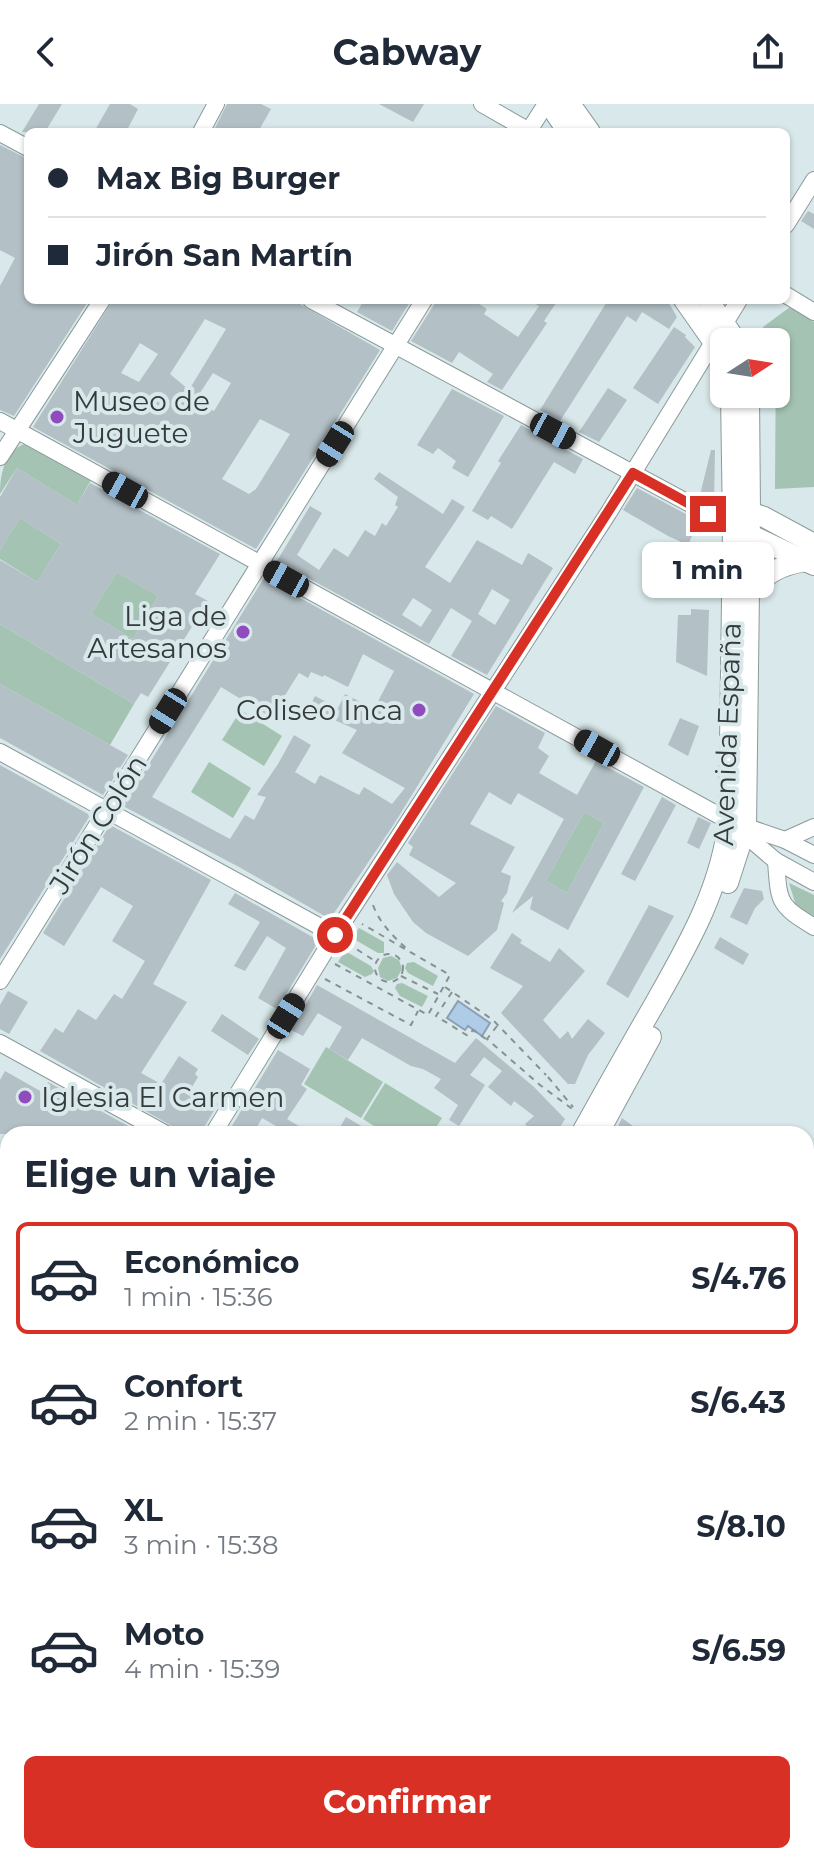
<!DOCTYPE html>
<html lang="es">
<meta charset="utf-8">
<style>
body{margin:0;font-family:Montserrat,sans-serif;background:#f6f6f7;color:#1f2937;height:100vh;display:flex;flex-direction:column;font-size:30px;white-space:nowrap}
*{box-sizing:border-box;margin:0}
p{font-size:26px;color:#747a83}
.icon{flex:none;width:44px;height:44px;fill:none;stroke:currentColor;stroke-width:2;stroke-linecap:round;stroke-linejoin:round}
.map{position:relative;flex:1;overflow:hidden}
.drawer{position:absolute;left:0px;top:1022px;width:814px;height:738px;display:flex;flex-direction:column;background:#fff;border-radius:24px 24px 0 0;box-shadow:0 2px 6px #0004}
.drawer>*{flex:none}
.guide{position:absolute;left:24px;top:24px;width:766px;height:176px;border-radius:12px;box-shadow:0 2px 6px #0004;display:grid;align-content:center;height:176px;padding:0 24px;background:#fff}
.needle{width:52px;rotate:78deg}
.controls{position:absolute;left:710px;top:224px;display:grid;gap:16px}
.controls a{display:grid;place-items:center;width:80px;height:80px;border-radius:12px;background:#fff;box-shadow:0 2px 6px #0004;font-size:40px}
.end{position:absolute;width:36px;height:36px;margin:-18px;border:10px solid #d93025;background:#fff;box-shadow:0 0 0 4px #fff}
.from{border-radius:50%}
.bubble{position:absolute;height:56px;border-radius:12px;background:#fff;box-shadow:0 2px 6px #0004;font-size:26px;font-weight:700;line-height:56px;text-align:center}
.car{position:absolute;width:24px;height:48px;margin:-24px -12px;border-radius:10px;box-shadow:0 0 6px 2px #0007;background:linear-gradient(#222 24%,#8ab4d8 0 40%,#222 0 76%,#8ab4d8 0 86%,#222 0)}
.guide b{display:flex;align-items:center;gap:28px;height:76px;font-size:30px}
.guide b+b{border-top:2px solid #e0e1e3}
.guide i{width:20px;height:20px;background:#1f2937}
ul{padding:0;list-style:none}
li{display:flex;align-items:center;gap:24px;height:112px;margin:0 16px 12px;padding:0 8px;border:4px solid transparent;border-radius:12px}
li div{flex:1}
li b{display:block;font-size:30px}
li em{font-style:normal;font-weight:700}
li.active{border-color:#d93025}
li>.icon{width:72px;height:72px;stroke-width:1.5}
h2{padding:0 24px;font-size:36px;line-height:96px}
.action{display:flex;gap:16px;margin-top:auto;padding:16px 24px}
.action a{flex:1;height:92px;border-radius:12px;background:#d93025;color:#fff;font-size:32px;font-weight:700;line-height:92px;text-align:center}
header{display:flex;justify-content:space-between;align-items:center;height:104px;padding:0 24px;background:#fff;font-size:36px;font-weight:700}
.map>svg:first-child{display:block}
</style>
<header><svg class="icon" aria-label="back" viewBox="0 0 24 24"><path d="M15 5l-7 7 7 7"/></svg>Cabway<svg class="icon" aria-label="share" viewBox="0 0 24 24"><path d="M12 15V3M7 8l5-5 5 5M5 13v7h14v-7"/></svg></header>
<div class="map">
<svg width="814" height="1759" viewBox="0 0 814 1759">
<rect width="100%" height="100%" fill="#d9e8ea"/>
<g fill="#a4c3b2">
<polygon points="790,203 814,218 814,383 775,385 776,238 769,238 763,223"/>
<path d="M24 340 91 376 77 401 17 364 0 390C0 372 4 348 24 340Z"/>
<polygon points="20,414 61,440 37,478 0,455 0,446"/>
<polygon points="117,468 158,492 133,535 91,510"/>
<polygon points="0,520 134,600 110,641 0,580"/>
<polygon points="241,606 282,632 264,662 222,636"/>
<polygon points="209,658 251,684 233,714 191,688"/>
<polygon points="584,708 604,719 567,789 546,777"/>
<polygon points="789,779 814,791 814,817 798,808"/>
<polygon points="359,824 384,838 384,849 378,849 352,834"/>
<polygon points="345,847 371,862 374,867 372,870 365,873 338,858"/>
<polygon points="391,852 399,856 402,865 397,874 388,877 380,873 378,864 383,854"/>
<polygon points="414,858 438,872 433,882 408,869 405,864 407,859"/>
<polygon points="402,879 428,892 422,903 400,892 395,884 397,880"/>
<polygon points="326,943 383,978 361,1014 304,980"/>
<polygon points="385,979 442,1014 432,1030 387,1030 363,1015"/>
<polygon points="0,1139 8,1144 8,1195 0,1190"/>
</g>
<polygon fill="#aecce8" stroke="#8aa0b4" stroke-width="2" points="458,897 490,919 482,932 468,922 465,926 447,914"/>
<g fill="#b3c0c5" fill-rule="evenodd">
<polygon points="39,0 62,0 45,28 22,28"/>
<polygon points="110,0 130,0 138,5 126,28 94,28"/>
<polygon points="227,0 261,0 271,5 258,28 213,28"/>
<polygon points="379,0 424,0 413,18"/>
<polygon points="0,41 28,55 28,196 89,196 14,312 0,306 0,182 15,154 0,146"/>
<polygon points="808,107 814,110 814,125 801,117"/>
<path d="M113 196H293L380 246 256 445 33 323ZM205 215 226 225 189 286 170 270ZM140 239 158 250 139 278 121 269ZM213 269 231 279 214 307 196 295ZM260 315 290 330 256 385 249 390 222 375Z"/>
<polygon points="364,196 411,196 392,227 357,208"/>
<polygon points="437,196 473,196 487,205 484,210 518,233 539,202 530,196 558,196 544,217 547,219 502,286 487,278 493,270 459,248 452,259 411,237"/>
<polygon points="608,196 667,196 677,213 669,225 642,208 636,218 627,212 560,317 540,306"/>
<polygon points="674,223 686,231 685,233 695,243 658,300 633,284"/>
<polygon points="608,284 627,296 599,338 579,328"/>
<polygon points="452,285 504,312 468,373 452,364 456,357 438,344 433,350 417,341"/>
<polygon points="521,321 583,355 575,370 554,358 512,425 491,412 488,416 472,407 501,359 498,357"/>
<polygon points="711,346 715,346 714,399 700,391"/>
<path d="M17 364 77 401 90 379 220 450 195 490 208 497 148 593 141 589 134 600 0 520V456L37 478 61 440 20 414 0 446V393ZM117 468 158 492 133 535 91 510Z"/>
<path d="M379 368 443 410 452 395 465 403 425 463 450 479 477 436 522 461 528 449 553 464 487 571 451 552 472 517 451 504 429 540 277 457 310 402 322 409 297 451 319 466 334 444 348 453 365 426 375 432 382 419 386 422 398 403 395 401 398 393 374 375ZM492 485 510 496 495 521 478 510ZM413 494 432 506 421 523 402 511Z"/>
<polygon points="637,384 699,417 688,441 668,432 623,406"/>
<polygon points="695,451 713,451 712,486 695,486"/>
<path d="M264 474 474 590 394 720 330 815 239 763 123 702ZM363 550 394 567 374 605 345 590 338 604 315 592 310 602 323 611 357 626 342 649 405 684 392 700 364 683 359 691 320 671 315 680 295 668 311 641 294 631 278 660 257 691 266 693 254 716 245 711 230 735 152 693 221 583 274 615 275 612 289 619 298 604 282 596 299 569 308 574 311 568 323 573 324 571 348 583Z"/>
<polygon points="691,505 709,506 707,572 676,558 678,511 691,511"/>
<polygon points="0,580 128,651 103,691 0,634"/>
<path d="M496 602 545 629 538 644 549 652 539 669 577 691 596 657 644 683 568 826 530 805 533 792 512 809 564 715 518 689 511 701 489 688 470 720 515 743 501 768 511 772 507 789 501 797 504 799 497 826 468 852 426 829 413 818 394 790 387 771 397 758 439 793 456 779 409 751 413 743 408 739ZM584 708 604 719 567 789 546 777Z"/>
<polygon points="680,614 699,622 688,652 668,641"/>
<polygon points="0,661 88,710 89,713 0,855"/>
<polygon points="662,693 676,701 635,777 621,770"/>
<polygon points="698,713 711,719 699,745 687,739"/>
<polygon points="110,721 211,776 153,880 187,898 141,969 161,980 179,952 198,965 195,970 198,973 192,983 218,1000 200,1030 186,1030 40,947 55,924 63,929 78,905 96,916 114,890 122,895 145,857 112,837 133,802 101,783 64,842 43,829"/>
<polygon points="744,784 762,787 764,795 755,804 747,821 730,813"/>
<polygon points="235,789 316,835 316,841 277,905 258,894 286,844 267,832 245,867 234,862 260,818 228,800"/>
<polygon points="649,801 674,812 628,894 606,880"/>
<polygon points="512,829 522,836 520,839 550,858 559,844 585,867 543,916 560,935 568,927 572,935 588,915 605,929 588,951 575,980 568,980 501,909 523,882 490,864"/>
<polygon points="720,833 749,850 743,861 714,844"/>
<polygon points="317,881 455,959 476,934 534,983 565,1015 556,1030 533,1030 525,1020 534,1012 514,997 511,1002 488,983 502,967 484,953 470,971 485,981 459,1022 449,1016 458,1001 434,984 441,975 423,965 411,962 362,934 348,956 329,945 342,923 318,909 303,932 291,926"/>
<polygon points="8,887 28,898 9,930 0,925 0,901"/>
<polygon points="222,910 259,935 248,951 211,927"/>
<polygon points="278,946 310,965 301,981 307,985 287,1015 299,1022 294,1030 290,1030 262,1014 253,1030 227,1030"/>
<polygon points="5,967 42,988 48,978 130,1023 125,1030 0,1030 0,976"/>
<polygon points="346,1013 375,1030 336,1030"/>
<polygon points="622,1014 644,1030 614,1030"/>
</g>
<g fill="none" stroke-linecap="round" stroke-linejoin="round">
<polyline stroke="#b8c5c7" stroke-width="16" stroke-dasharray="16 8" stroke-linecap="butt" points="806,1487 814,1493"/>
<g stroke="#8c9a9b" stroke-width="18">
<g id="minor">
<polyline points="482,0 529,27"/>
<polyline points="201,28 216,0"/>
<polyline points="528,28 546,0"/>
<polyline points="0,29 28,44"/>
<polyline points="786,121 814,76"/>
<polyline points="786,191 814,208"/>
<polyline points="311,196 733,423"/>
<polyline points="0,317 729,717 785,736 814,751"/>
<polyline points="0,353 102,196"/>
<polyline points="0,648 335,831"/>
<polyline points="737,724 776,757 814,778"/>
<polyline points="785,736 814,723"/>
<path d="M776 757C779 799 778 801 814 823"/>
<polyline points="0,877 424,196"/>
<polyline points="0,939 166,1030"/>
<polyline points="213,1030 335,831 609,408 739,196"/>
<polyline points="806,1102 814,1098"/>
<polyline points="806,1130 814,1137"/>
<polyline points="0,1203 8,1207"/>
<polyline points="806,1204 814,1209"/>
<polyline points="806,1312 814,1300"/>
<polyline points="0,1383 8,1369"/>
<polyline points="410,1752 438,1759"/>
<polyline points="706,1752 713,1759"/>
<polyline points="122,1759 124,1752"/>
<polyline points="353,1759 355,1752"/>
</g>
</g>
<g stroke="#8c9a9b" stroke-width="22">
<g id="major">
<polyline points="549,0 568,28"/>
<polyline points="570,0 590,28"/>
<polyline points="684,196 724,253"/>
<polyline points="708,196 737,238"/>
<polyline points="738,404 764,413 814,440"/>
<polyline points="738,425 814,461"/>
<path d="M748 492C763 470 780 461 806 457"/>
<polyline points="728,779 746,723 750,408 749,290"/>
<path d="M581 1030C605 987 629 944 654 901 688 841 722 783 729 713L733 423 731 290"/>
<polyline points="598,1030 651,933"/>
<polyline points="806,1428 814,1433"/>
<polyline points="0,1441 8,1442"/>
<polyline points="806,1451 814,1456"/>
<polyline points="0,1473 8,1474"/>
<polyline points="0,1738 8,1726"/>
<polyline points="5,1759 10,1752"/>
</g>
</g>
<g stroke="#869192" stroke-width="2" stroke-dasharray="6 6" stroke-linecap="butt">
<path d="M373 801C380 820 394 833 408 846"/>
<polyline points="347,839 375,857"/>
<circle cx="389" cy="864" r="14"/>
<polyline points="335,860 428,911 450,871 362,820"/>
<polyline points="401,872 438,890"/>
<polyline points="325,875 411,921 418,907"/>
<polyline points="445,883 493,916 546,971"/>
<polyline points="452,888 436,912 468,932 473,926 486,935"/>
<polyline points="497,922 487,935 540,981 575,1007"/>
<polyline points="548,973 573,1003"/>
</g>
<use href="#minor" stroke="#fff" stroke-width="16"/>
<use href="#major" stroke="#fff" stroke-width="20"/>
</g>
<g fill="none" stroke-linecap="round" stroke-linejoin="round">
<polyline stroke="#d93025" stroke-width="10" points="335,831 633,369 708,410"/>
</g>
<g fill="#904bbf" stroke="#d9e8ea" stroke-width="3">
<circle cx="57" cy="313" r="8"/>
<circle cx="243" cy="528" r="8"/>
<circle cx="419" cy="606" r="8"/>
<circle cx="25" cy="993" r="8"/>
</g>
<g text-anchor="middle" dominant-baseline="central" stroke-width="8" stroke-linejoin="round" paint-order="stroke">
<g font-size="28" fill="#353b3c" stroke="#d9e8ea" text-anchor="start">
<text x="73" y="297">Museo de<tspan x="73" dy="32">Juguete</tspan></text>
<text x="227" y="512" text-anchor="end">Liga de<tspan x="227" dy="32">Artesanos</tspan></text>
<text x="403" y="606" text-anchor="end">Coliseo Inca</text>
<text x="41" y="993">Iglesia El Carmen</text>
</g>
<g font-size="28" fill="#353b3c" stroke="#d9e8ea">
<text transform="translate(727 630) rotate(-88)">Avenida España</text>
<text transform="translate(98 720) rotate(-58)">Jirón Colón</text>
</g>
</g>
</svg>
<div class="controls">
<a><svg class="needle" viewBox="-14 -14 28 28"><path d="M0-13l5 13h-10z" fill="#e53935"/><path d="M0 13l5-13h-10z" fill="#747a83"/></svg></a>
</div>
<i class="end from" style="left:335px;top:831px"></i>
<i class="end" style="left:708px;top:410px"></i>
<div class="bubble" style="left:642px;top:438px;width:132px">1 min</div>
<i class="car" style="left:553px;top:327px;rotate:118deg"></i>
<i class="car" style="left:335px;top:340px;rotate:212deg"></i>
<i class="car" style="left:125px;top:386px;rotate:299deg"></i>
<i class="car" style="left:286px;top:475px;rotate:299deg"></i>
<i class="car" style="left:168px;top:607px;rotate:212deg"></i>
<i class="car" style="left:597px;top:644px;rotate:299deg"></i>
<i class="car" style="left:286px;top:912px;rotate:32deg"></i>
<div class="guide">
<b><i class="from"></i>Max Big Burger</b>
<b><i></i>Jirón San Martín</b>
</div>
<section class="drawer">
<h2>Elige un viaje</h2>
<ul>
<li class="active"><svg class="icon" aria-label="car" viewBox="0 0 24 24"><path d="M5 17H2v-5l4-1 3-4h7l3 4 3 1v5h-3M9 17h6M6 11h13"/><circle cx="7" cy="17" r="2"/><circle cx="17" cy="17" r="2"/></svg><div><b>Económico</b><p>1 min · 15:36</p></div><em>S/4.76</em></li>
<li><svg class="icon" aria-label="car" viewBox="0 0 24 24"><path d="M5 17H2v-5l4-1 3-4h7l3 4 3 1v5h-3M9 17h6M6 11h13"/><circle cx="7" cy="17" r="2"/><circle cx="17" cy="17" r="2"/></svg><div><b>Confort</b><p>2 min · 15:37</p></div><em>S/6.43</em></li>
<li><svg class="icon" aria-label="car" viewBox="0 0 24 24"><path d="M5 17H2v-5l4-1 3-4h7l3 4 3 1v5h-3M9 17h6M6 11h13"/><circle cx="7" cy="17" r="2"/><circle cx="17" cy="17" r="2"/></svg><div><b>XL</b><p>3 min · 15:38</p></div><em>S/8.10</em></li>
<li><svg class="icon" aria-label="car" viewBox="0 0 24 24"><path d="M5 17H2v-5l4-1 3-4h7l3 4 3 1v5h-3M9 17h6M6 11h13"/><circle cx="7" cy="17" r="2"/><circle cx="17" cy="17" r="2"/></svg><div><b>Moto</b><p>4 min · 15:39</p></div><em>S/6.59</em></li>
</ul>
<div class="action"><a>Confirmar</a></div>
</section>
</div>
